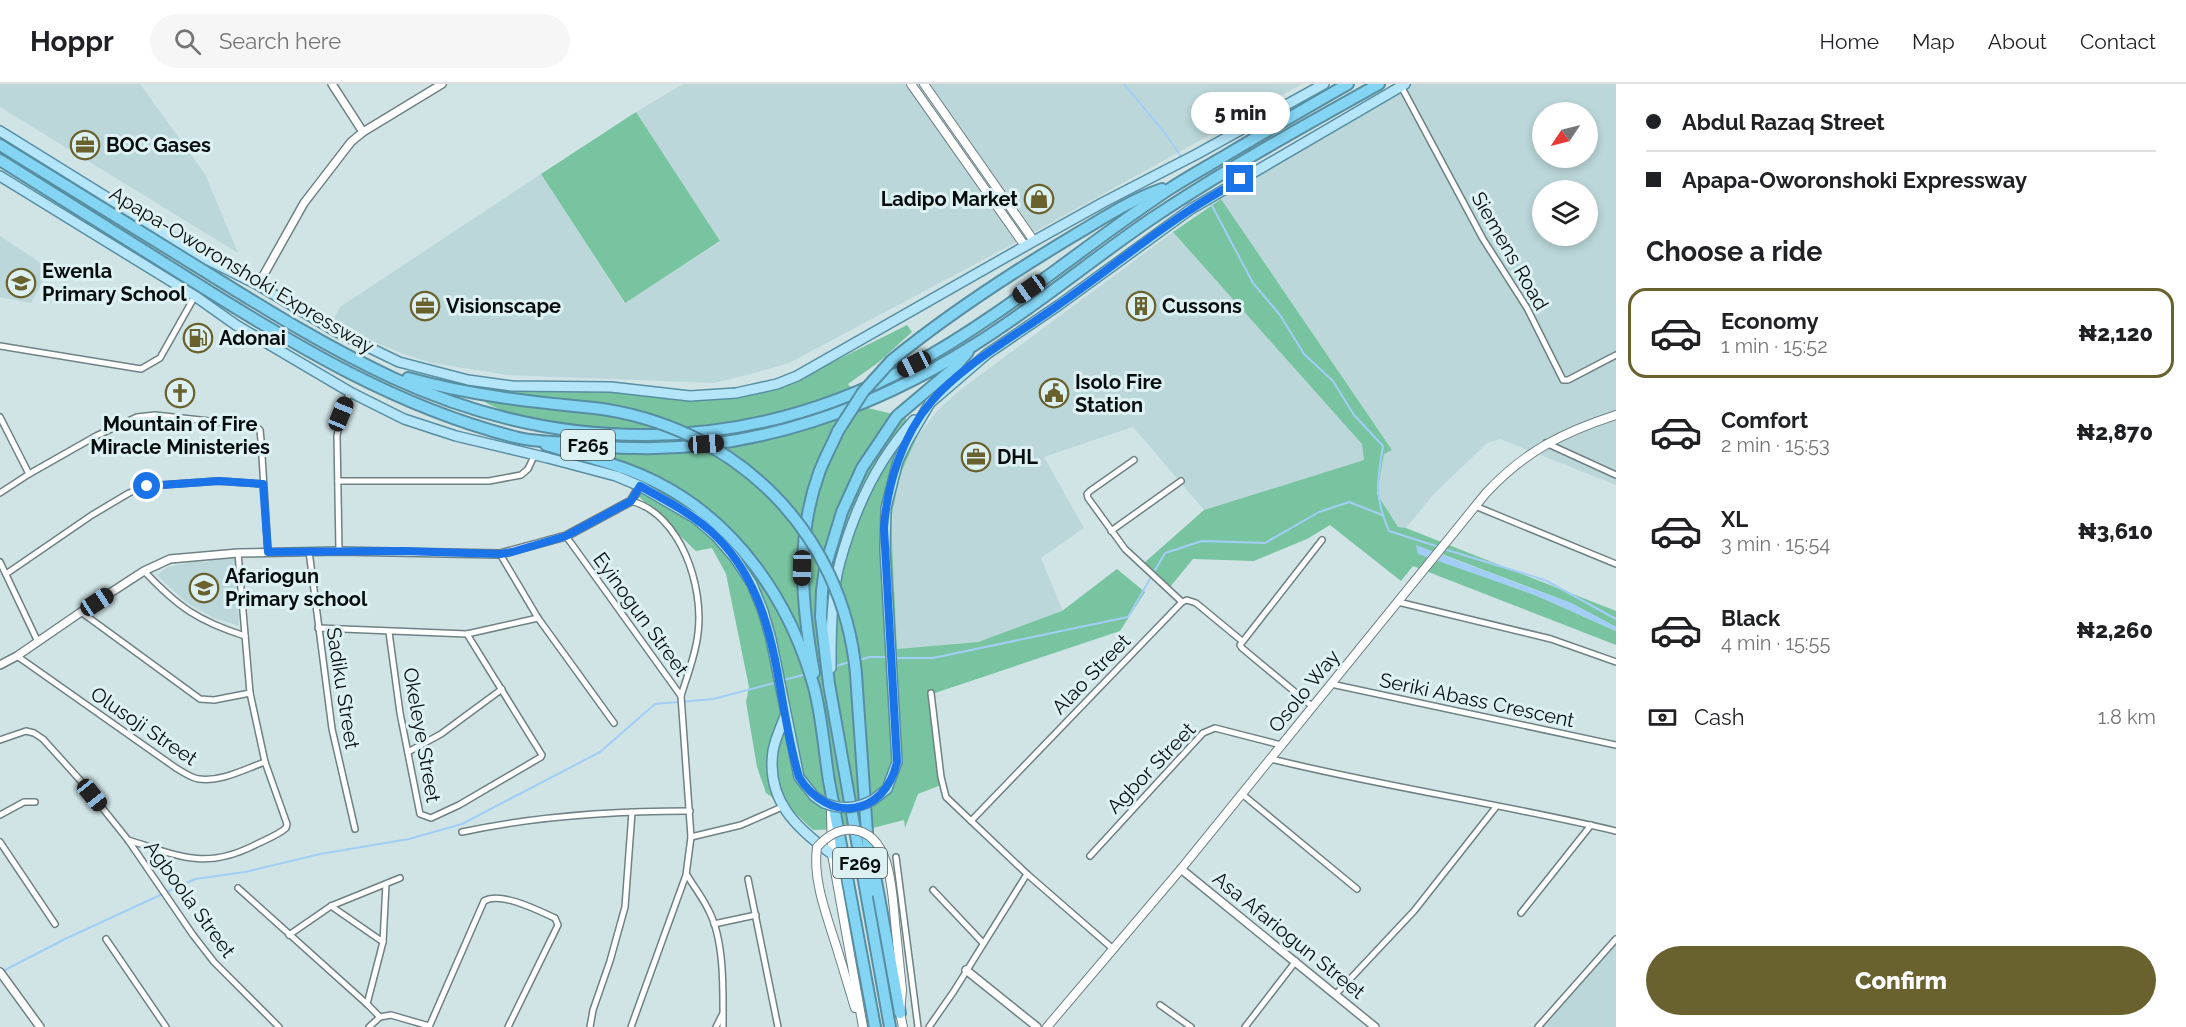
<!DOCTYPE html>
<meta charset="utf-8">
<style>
body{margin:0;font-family:Raleway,sans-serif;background:#f6f6f6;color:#202124;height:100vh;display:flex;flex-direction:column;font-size:22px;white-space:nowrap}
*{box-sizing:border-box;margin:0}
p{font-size:20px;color:#757577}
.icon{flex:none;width:33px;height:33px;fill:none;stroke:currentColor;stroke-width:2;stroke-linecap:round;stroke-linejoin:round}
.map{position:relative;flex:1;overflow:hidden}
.drawer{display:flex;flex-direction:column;background:#fff;width:570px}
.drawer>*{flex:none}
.top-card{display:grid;align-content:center;height:132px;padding:0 30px;background:#fff}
.needle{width:39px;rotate:235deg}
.tools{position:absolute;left:1532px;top:18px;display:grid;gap:12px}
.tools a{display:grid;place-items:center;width:66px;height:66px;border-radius:50%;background:#fff;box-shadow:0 3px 9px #0003;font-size:30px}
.end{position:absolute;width:27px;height:27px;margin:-14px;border:8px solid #1a73e8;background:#fff;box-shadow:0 0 0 3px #fff}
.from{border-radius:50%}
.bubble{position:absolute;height:42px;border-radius:21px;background:#fff;box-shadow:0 3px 9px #0003;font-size:20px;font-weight:800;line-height:42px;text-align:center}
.car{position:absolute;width:18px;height:36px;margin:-18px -9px;border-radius:8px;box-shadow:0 0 4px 2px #0007;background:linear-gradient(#222 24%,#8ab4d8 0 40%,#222 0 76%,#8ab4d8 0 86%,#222 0)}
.top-card b{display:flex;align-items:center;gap:21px;height:57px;font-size:22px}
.top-card b+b{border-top:2px solid #e0e0e0}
.top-card i{width:15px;height:15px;background:#202124}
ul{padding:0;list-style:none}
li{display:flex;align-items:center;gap:18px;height:90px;margin:0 12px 9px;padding:0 18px;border:3px solid transparent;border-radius:18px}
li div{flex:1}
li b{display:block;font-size:22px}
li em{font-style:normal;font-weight:800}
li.current{border-color:#69612e}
li>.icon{width:54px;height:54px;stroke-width:1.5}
h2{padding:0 30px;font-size:27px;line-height:72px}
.pay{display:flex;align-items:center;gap:15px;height:66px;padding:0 30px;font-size:22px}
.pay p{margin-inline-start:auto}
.cta{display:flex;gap:12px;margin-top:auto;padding:12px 30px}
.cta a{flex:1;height:69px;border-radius:36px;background:#69612e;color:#fff;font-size:24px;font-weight:800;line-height:69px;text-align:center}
header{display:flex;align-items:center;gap:36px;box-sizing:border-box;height:84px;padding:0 30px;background:#fff;border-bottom:2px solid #e0e0e0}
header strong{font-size:28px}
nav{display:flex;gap:33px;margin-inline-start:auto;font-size:21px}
.search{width:420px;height:54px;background:#f6f6f6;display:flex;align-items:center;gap:15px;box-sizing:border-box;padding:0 21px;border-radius:33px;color:#757577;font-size:22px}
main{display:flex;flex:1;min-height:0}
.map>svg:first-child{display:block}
</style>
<header>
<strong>Hoppr</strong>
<div class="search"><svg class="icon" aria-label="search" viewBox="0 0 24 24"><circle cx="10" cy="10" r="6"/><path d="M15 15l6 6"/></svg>Search here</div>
<nav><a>Home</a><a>Map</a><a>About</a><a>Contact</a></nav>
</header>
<main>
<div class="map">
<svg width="1616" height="943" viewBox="0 0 1616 943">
<rect width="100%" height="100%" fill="#d0e4e6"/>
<g fill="#bbd7d9" fill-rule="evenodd">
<polygon points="0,0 140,0 205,90 238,169 0,23"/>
<polygon points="683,0 1302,0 1013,160 789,279 747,291 714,299 507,291 432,279 401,269 331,240 340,223 541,90 624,219 720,158 636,28"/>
<path d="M1411 0H1616V401L1500 355 1487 359 1433 411 1406 444 1398 443 1377 411 1384 370 1392 366 1221 115 1344 38ZM1542 28H1587V74H1542ZM1542 106H1587V152H1542Z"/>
<polygon points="1173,148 1363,360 1364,376 1204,426 1133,343 1044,373 1084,444 1041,474 1063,527 978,558 897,565 891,435 900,391 917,353 937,327 960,306"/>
<polygon points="0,152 50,185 31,219 0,213"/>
<polygon points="230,473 236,476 239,542 212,533 186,518 157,491 168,483 196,477 209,478 209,474"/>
<polygon points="1616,860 1616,943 1542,943"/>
</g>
<g fill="#78c4a1">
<polygon points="636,28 720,157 625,219 541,90"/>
<polygon points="1221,115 1392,366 1384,370 1377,410 1398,443 1406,444 1616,527 1616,543 1571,519 1439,469 1418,469 1535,511 1616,547 1616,561 1413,482 1401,497 1330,441 1307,455 1254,477 1193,475 1166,508 1157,499 1156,491 1144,479 1204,426 1364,376 1362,360 1173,148"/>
<polygon points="907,241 912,248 879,278 848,300 868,324 905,333 917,353 900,391 891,435 897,565 978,558 1062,527 1117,485 1145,508 1120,547 929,611 941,701 918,710 905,744 904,736 873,744 813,746 795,729 766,709 757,683 746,618 749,603 726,490 712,464 696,467 591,367 486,319 476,297 665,312 791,299"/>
</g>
<polygon fill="#a2cef5" points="1416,461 1571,519 1616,543 1616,547 1535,511 1418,470"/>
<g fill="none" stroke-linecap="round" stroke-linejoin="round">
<g stroke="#a2cef5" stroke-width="2">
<polyline points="1124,0 1165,49 1183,76"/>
<path d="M1210 118 1253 199 1280 231 1304 270 1333 297 1354 331 1383 362C1377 397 1374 413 1389 447L1439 463"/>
<polyline points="1444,465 1545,496 1616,535"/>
<polyline points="894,574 933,574 1128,533 1165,469 1202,457 1265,459 1319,428 1349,418 1382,431"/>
<polyline points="859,576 870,573 888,573"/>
<polyline points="832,583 850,578"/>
<polyline points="783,596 807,590"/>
<polyline points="3,887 65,855 195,795 245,788 320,770 409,755 462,740 600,668 655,620 713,615 778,598"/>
</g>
<g stroke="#6f8183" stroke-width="8">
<g id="minor">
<polyline points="1401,2 1483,155 1527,224 1563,296 1568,296 1616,271"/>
<polyline points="0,262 141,285 160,274 195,212"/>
<polyline points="0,333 29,390"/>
<polyline points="1546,359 1616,391"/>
<polyline points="1134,376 1090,407 1087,410 1088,414 1125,465 1182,518"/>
<polyline points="338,397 489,397 521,391 528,385 535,370"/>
<polyline points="0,409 29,390 96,352 137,333 155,331 255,342 260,346 261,356 268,468"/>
<path d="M631 417C681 430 704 503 698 549 696 570 687 592 681 612"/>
<polyline points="1475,422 1616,480"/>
<polyline points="1111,447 1181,397"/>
<polyline points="566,452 681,612 691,753 686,791 631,943"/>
<polyline points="309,467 332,645 355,745"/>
<polyline points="339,467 337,352 341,330 350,308"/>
<polyline points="500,470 538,534 614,639"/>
<polyline points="0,478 38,558"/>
<path d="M144 487C178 523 198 537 245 552"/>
<polyline points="6,490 92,431 129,409 147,402 218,397 263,400"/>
<polyline points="1398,518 1551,555 1616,578"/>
<polyline points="81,528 200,615 214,616 250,609"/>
<polyline points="318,544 467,550 538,534"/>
<polyline points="389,548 400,629 420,730 431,734 459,721 541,673 542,671 467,550"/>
<path d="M17 572 176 684C183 688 191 694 199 695 221 698 245 685 265 678"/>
<polyline points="1331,600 1616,661"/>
<polyline points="931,609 941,693 946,713 1027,790 1112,864"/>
<polyline points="1313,623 1242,564 1240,561 1322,456"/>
<polyline points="0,656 26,647 34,649 43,655 80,696 128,756 193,851 214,878 279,943"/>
<polyline points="408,668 441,650 502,605"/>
<path d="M1271 675C1385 703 1502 720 1616 747"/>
<polyline points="1242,710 1357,805"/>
<polyline points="0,731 24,718 35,718"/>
<polyline points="971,737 1182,518 1187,516 1196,519 1242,557"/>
<path d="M462 748C536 732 614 727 690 727"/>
<polyline points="691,753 741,741 782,723"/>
<path d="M128 756C180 772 205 787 257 760 267 755 278 751 286 744L287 740 265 678 250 609 238 469"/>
<polyline points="0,758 55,840"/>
<polyline points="1090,772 1203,649 1215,644 1281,661"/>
<polyline points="896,773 918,943"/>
<path d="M687 791C694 803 703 814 709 827 725 858 723 909 723 943"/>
<polyline points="748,795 778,943"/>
<polyline points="238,804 367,920 380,933"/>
<polyline points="933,806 983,859"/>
<polyline points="331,822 383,858"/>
<polyline points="1521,829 1591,741"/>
<polyline points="714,840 756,831"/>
<polyline points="289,851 331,822 400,794"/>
<polyline points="106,855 166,943"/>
<polyline points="1336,910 1414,827 1496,723"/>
<polyline points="367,920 383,858 386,800"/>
<polyline points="1160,921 1191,943"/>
<polyline points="369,943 380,933 391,931 429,942"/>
<path d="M429 943 484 817C501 807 539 827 555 834L558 841 508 943"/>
<polyline points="590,943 593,926 610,877 625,823 632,728"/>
<polyline points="716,943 722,931"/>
<polyline points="929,943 954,907 1027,790"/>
<polyline points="1245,943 1296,877"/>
<polyline points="1538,943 1616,855"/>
</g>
</g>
<g stroke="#6f8183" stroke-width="10">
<g id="tertiary">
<polyline points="332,0 363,48"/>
<polyline points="258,201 304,119 351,58 363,48 442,0"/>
<polyline points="0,581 17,572 81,528 144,487 170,475 238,469 339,467 500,470 566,452 631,417 640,402"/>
<polyline points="1181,785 1375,943"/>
<polyline points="966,886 1037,943"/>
<polyline points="0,888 40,943"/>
</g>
</g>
<g stroke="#6f8183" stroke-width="10">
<g id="secondary">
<polyline points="911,0 1025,162"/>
<polyline points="924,0 1034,157"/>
<polyline points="831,727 832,770 863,943"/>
<polyline points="896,847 902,906 900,929 903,943"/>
<polyline points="839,871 855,924"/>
<path d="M1047 943 1181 785 1486 409C1524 368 1563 348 1616 331"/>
</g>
</g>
<g stroke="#588ea2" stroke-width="12">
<g id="primary">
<polyline points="0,47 208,176 258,201 335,247 399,278 468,296 512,302 611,303 690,312 736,309 777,300 797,292 1034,157 1104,118 1197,70 1324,0"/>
<polyline points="0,92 195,212 236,241 350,308 404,335 456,352 548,374 616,392 640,402 695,434 716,452 735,474 752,500 763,527 771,555 799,693 814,712 824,719"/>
<path d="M831 584C831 550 831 511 840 478 854 427 878 375 914 336"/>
<path d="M785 632C781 643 775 655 773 667 766 716 796 744 832 770"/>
<polyline points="873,716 887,705 897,678 885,466 886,424 898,377 907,358 930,319 987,270 1059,221 1191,125 1405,0"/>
</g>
</g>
<g stroke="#588ea2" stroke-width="14">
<g id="motorway">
<path d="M0 61C67 103 134 144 201 185 264 224 326 263 393 294 564 373 748 371 913 281 1005 231 1084 161 1171 104 1188 93 1206 83 1223 73 1265 48 1306 24 1348 0"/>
<path d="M0 76C64 116 127 156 191 196 294 261 400 325 519 354 537 358 556 358 574 359 594 362 615 364 636 364 755 367 873 325 974 261 1035 223 1091 176 1151 135 1224 86 1302 43 1379 0"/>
<path d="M891 277C948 230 1010 190 1073 152 1102 135 1130 116 1162 105"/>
<path d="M408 294C469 311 531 318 594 324"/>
<path d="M546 361C582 372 620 380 654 397 736 437 790 517 814 603 822 633 824 666 829 697 844 779 860 861 875 943"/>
<path d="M814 589C802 522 795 455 819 389 824 375 832 361 838 347"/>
<polyline points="856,590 871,807"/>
<polyline points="876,797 900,929"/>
<polyline points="890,943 829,600 821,533 822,507 825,484 842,428 862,384 897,332 955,283 968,268"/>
</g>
</g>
<use href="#minor" stroke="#fff" stroke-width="5"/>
<use href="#tertiary" stroke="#fff" stroke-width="7"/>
<use href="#secondary" stroke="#fff" stroke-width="8"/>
<use href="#primary" stroke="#b5e5f8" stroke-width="9"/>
<use href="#motorway" stroke="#84d4f3" stroke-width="10"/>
<g stroke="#6f8183" stroke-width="10" stroke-linecap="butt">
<path id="secondary-bridge" d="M839 871C829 837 812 798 817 763 827 752 840 744 854 746 894 751 892 816 896 847"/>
</g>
<g stroke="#588ea2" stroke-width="12" stroke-linecap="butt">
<path id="primary-bridge" d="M824 719C842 726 856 725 873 716"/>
</g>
<g stroke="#588ea2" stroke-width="14" stroke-linecap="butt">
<g id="motorway-bridge">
<path d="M594 324C734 341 843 447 856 590"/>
<polyline points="838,347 863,308 891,277"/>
</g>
</g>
<use href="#secondary-bridge" stroke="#fff" stroke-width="8"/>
<use href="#primary-bridge" stroke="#b5e5f8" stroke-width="9"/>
<use href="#motorway-bridge" stroke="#84d4f3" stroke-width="10"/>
</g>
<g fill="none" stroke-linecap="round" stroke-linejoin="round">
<path stroke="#1a73e8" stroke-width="8" d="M147 402 219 397 263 400 268 468 401 467 500 470 512 468 566 452 631 417 640 402C667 417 695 431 717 453 782 519 774 610 799 693 828 740 885 733 897 678L884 444C887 401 902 352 931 318 962 281 1017 251 1057 222 1102 191 1144 156 1190 126 1206 115 1224 106 1240 95"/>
</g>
<defs>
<g id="office-ring" transform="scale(1.5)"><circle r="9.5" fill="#ddf1f3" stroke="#69612e" stroke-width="1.5"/><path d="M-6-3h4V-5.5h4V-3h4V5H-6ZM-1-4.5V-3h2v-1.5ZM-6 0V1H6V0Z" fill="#69612e"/></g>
<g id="shop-ring" transform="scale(1.5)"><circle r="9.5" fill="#ddf1f3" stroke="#69612e" stroke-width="1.5"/><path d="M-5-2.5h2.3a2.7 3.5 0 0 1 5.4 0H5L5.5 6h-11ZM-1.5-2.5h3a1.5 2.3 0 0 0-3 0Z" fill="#69612e"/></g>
<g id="school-ring" transform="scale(1.5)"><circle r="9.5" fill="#ddf1f3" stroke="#69612e" stroke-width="1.5"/><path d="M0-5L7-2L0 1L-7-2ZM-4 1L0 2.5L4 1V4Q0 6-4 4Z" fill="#69612e"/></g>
<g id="building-ring" transform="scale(1.5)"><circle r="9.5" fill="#ddf1f3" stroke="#69612e" stroke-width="1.5"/><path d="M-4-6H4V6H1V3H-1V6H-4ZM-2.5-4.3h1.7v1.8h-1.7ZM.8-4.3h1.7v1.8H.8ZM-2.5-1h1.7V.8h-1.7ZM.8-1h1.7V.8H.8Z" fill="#69612e"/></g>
<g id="fuel-ring" transform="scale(1.5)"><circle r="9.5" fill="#ddf1f3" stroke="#69612e" stroke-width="1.5"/><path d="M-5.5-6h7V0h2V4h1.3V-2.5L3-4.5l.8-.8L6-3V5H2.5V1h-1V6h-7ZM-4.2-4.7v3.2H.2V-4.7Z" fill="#69612e"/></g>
<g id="church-ring" transform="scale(1.5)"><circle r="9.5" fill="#ddf1f3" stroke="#69612e" stroke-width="1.5"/><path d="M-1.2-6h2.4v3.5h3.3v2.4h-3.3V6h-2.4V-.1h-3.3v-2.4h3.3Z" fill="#69612e"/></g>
<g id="civic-ring" transform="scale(1.5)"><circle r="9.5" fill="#ddf1f3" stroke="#69612e" stroke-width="1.5"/><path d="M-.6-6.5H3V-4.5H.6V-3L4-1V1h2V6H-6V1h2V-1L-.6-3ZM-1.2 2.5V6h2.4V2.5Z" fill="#69612e"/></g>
</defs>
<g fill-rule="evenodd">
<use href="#office-ring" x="85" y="61"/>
<use href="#shop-ring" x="1039" y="115"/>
<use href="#school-ring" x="21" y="199"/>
<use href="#office-ring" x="425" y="222"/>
<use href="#building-ring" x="1141" y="222"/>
<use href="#fuel-ring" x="198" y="254"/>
<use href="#church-ring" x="180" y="309"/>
<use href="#civic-ring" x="1054" y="309"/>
<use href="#office-ring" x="976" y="373"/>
<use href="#school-ring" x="204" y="504"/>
</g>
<g text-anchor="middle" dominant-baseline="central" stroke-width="6" stroke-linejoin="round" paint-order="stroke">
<g fill="#ddf1f3" stroke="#475152" stroke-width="1.5">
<rect x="561" y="346" width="54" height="30" rx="4.5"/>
<rect x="833" y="764" width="54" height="30" rx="4.5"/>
</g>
<g font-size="18" font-weight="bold" fill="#070d0d">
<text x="588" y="361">F265</text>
<text x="860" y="779">F269</text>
</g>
<g font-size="20" font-weight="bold" fill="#070d0d" stroke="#ddf1f3" text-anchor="start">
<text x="106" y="61">BOC Gases</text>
<text x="1018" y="115" text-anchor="end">Ladipo Market</text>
<text x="42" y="187">Ewenla<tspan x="42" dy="23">Primary School</tspan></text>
<text x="446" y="222">Visionscape</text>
<text x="1162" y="222">Cussons</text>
<text x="219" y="254">Adonai</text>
<text x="1075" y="298">Isolo Fire<tspan x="1075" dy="23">Station</tspan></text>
<text x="180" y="340" text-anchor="middle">Mountain of Fire<tspan x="180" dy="23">Miracle Ministeries</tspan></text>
<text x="997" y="373">DHL</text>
<text x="225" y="492">Afariogun<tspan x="225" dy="23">Primary school</tspan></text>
</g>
<g font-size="20" fill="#070d0d" stroke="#ddf1f3">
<text transform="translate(1510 167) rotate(60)">Siemens Road</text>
<text transform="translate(242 186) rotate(31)">Apapa-Oworonshoki Expressway</text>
<text transform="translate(641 530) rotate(54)">Eyinogun Street</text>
<text transform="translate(1091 590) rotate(-46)">Alao Street</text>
<text transform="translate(343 604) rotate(81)">Sadiku Street</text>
<text transform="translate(1304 607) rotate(-51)">Osolo Way</text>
<text transform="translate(1477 616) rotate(12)">Seriki Abass Crescent</text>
<text transform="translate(144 642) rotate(34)">Olusoji Street</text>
<text transform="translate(422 651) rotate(80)">Okeleye Street</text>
<text transform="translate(1151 684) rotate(-46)">Agbor Street</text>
<text transform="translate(190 815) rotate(54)">Agboola Street</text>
<text transform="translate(1289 851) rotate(39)">Asa Afariogun Street</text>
</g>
</g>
</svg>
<div class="tools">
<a><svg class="needle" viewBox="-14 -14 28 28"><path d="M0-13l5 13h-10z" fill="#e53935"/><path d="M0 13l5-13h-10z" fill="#757577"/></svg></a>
<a><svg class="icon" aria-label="layers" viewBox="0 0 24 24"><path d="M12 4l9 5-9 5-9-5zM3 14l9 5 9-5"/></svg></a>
</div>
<i class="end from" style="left:147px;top:402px"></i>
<i class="end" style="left:1240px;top:95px"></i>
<div class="bubble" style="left:1191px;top:8px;width:99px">5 min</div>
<i class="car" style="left:1029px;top:205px;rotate:235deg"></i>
<i class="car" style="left:914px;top:280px;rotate:243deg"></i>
<i class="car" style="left:341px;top:330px;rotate:22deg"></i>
<i class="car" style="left:706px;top:360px;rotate:86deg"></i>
<i class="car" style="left:802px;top:484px;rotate:181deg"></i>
<i class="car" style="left:97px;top:518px;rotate:57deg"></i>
<i class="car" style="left:92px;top:711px;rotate:141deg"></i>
</div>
<section class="drawer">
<div class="top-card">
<b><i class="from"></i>Abdul Razaq Street</b>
<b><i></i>Apapa-Oworonshoki Expressway</b>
</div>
<h2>Choose a ride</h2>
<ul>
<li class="current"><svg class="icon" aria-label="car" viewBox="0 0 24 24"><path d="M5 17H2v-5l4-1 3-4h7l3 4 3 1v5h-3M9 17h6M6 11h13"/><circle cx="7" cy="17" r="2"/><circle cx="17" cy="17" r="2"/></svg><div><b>Economy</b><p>1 min · 15:52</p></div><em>₦2,120</em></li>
<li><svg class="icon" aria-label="car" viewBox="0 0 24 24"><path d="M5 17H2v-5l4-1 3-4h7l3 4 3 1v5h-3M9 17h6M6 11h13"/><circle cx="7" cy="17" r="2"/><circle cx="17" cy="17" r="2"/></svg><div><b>Comfort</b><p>2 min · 15:53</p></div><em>₦2,870</em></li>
<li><svg class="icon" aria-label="car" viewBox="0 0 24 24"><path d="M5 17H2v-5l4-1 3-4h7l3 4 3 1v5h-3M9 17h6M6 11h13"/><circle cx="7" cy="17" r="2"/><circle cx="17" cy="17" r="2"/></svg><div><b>XL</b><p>3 min · 15:54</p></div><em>₦3,610</em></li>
<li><svg class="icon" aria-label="car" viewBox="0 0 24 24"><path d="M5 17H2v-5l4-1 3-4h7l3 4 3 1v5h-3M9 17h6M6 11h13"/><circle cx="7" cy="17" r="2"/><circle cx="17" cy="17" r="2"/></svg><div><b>Black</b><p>4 min · 15:55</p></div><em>₦2,260</em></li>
</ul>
<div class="pay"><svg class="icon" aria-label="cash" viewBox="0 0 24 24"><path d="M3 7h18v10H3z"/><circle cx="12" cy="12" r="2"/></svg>Cash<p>1.8 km</p></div>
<div class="cta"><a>Confirm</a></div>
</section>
</main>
